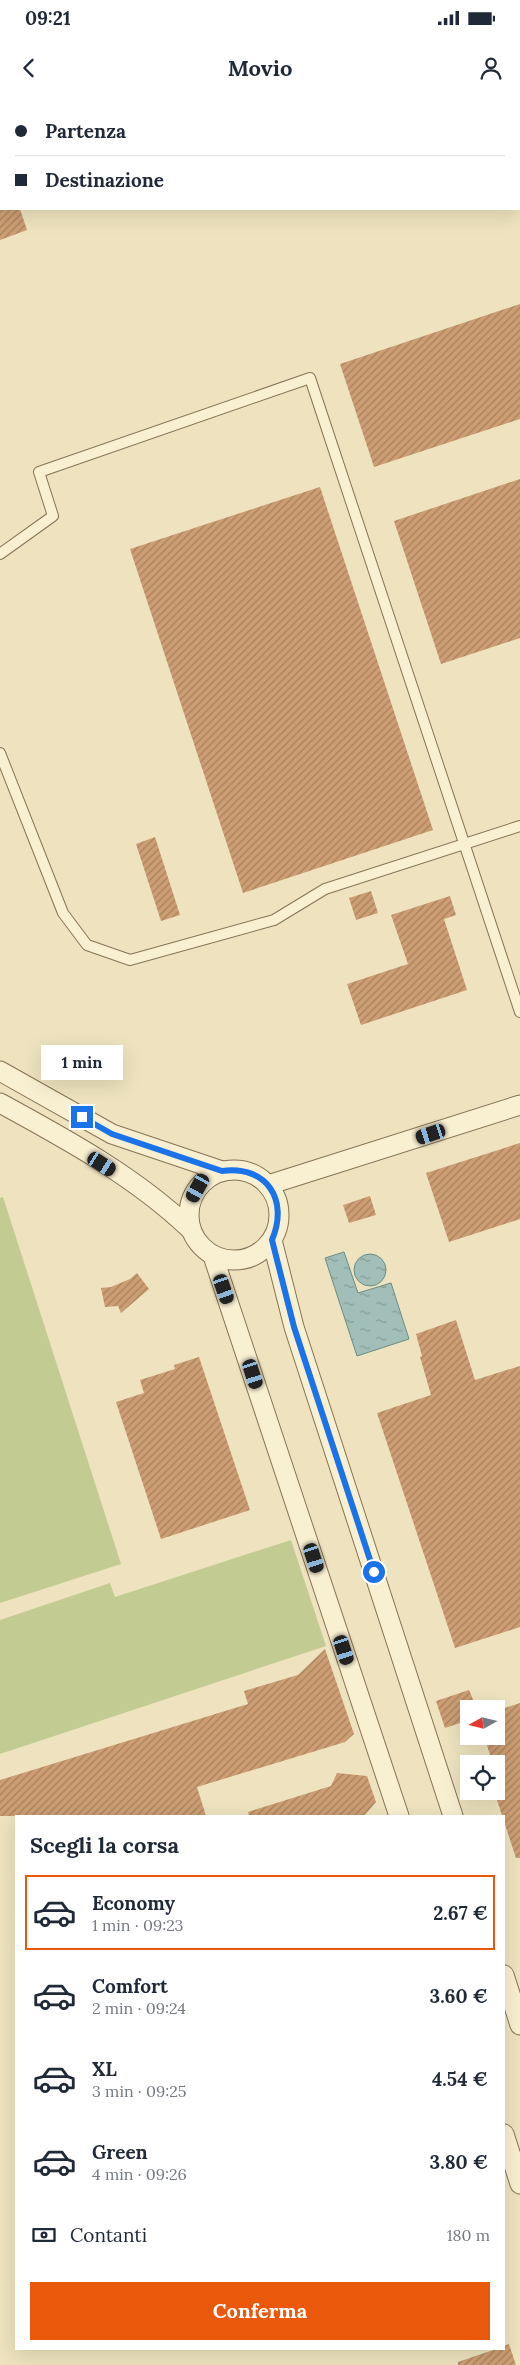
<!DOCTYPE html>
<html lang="it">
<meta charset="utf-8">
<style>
body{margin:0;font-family:Lora,serif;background:#f6f6f7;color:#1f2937;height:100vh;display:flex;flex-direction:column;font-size:19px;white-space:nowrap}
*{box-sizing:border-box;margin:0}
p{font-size:16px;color:#747a83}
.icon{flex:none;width:28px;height:28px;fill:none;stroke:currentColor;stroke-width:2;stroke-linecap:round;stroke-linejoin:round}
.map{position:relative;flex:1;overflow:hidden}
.panel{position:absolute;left:15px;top:1715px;width:490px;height:535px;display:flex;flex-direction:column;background:#fff;border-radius:0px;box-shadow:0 5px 20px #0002}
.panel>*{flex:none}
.guide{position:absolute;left:0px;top:0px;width:520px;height:110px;box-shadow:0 5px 20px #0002;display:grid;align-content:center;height:110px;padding:0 15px;background:#fff}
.needle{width:32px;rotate:262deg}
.tools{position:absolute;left:460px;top:1600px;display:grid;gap:10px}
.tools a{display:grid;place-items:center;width:45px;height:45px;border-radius:0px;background:#fff;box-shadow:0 5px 20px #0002;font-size:25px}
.end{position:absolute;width:22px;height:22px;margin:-11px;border:6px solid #1a73e8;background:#fff;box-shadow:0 0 0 2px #fff}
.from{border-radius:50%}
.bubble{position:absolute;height:35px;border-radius:0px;background:#fff;box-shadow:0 5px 20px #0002;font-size:16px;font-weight:700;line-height:35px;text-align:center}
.car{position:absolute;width:15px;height:30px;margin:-15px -8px;border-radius:6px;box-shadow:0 0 4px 1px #0007;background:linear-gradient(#222 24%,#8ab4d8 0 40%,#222 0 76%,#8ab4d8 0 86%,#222 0)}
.guide b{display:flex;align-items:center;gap:18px;height:48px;font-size:19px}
.guide b+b{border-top:1px solid #e0e1e3}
.guide i{width:12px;height:12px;background:#1f2937}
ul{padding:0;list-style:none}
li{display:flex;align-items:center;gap:15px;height:75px;margin:0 10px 8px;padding:0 5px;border:2px solid transparent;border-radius:0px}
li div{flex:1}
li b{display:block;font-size:19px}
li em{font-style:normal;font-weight:700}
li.selected{border-color:#ea580c}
li>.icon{width:45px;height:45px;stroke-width:1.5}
h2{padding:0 15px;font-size:22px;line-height:60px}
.pay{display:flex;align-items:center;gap:12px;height:55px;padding:0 15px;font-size:19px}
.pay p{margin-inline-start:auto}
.action{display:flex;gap:10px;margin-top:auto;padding:10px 15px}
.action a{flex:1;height:58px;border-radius:0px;background:#ea580c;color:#fff;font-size:20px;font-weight:700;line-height:58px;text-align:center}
.status{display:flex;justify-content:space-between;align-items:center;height:35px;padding:0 25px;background:#fff;direction:ltr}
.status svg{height:14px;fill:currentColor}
header{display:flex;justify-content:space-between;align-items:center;height:65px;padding:0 15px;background:#fff;font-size:22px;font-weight:700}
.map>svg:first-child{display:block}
</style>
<div class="status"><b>09:21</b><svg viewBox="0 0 49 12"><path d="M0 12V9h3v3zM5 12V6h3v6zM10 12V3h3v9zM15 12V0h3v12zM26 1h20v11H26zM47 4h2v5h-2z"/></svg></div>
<header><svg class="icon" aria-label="back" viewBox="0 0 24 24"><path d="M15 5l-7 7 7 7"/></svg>Movio<svg class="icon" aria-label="person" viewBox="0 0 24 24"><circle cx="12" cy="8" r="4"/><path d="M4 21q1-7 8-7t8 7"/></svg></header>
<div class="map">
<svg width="520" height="2265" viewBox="0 0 520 2265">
<defs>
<pattern id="water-ripples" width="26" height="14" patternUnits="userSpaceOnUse" patternTransform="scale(1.25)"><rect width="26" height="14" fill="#a1bfb8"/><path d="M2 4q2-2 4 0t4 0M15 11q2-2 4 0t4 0" fill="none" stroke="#849b95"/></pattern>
<pattern id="building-hatch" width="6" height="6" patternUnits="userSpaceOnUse" patternTransform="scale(1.25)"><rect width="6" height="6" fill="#cd9e73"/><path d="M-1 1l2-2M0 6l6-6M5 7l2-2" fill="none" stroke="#a7815e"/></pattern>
</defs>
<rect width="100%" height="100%" fill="#eee3be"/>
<g fill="#c2cc92">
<polygon points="3,1097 121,1464 0,1503 0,1098"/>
<polygon points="291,1440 326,1546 0,1654 0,1520 110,1483 115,1497"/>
</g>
<g fill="url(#water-ripples)" stroke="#698d86">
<polygon points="344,1152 358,1193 391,1183 409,1239 357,1256 325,1158"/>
<circle cx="370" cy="1170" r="16"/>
</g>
<g fill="url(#building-hatch)">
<polygon points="0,109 20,109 27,130 0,140"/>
<polygon points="520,204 520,319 374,367 340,264"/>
<polygon points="520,379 520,538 441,564 394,421"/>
<polygon points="320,387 433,730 243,793 130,449"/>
<polygon points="155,737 180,815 161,821 136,744"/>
<polygon points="371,791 378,813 356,820 349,798"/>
<polygon points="450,796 456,815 444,819 467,890 361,925 347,884 408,864 391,815"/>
<polygon points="520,1043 520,1119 449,1142 426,1073"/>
<polygon points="370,1096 376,1115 349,1123 343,1105"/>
<polygon points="137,1173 149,1189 121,1213 118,1206 105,1207 101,1188 111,1187 130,1179"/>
<polygon points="456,1220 475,1280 520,1266 520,1527 455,1548 377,1313 431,1295 420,1257 422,1256 416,1234"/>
<polygon points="199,1257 250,1410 161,1439 116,1302 144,1293 140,1280 175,1269 174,1265"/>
<polygon points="325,1549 354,1634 345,1642 197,1687 206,1716 0,1716 0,1680 248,1604 244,1591 298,1575"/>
<polygon points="469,1590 477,1609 469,1609 469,1620 445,1628 436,1601"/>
<polygon points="520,1603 520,1758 516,1758 494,1691 502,1691 496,1673 496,1664 493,1664 484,1636 496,1636 496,1611"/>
<polygon points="337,1673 367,1676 376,1702 364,1716 249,1716 248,1712 331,1686"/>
<polygon points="509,2244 516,2265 458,2265 458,2262 496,2249 504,2249 504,2246"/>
</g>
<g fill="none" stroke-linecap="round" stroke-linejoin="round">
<g stroke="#867357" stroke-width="12">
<g id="service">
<polyline points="0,454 53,416 39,372 310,278 520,912"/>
<polyline points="0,653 63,813 87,845 130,860 274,820 325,789 520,726"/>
</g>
</g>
<g stroke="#867357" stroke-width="21">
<g id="minor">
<polyline points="0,971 112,1034 222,1071"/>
<path d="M0 1003C66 1039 136 1077 191 1130"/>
<circle cx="234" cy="1115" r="45"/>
<polyline points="268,1085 520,1005"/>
<polyline points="272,1140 294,1227 453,1716"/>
<polyline points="213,1156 399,1716"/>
<polyline points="504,1875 520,1925"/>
<polyline points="504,2034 520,2084"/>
</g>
</g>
<use href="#service" stroke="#f9efd1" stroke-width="10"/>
<use href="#minor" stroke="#f9efd1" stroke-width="19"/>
</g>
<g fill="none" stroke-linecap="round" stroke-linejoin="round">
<path stroke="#1a73e8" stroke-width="6" d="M82 1017 112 1034 222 1071C267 1065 289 1100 272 1140L294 1227 374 1472"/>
</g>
</svg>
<div class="tools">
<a><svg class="needle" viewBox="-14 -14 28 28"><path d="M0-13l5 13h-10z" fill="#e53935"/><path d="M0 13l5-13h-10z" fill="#747a83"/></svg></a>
<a><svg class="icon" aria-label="locate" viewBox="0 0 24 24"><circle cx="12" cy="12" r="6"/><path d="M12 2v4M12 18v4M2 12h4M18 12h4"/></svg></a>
</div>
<i class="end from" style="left:374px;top:1472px"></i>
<i class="end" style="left:82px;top:1017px"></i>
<div class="bubble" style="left:41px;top:945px;width:82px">1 min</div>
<i class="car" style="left:431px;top:1034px;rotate:252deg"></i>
<i class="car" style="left:102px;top:1064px;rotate:123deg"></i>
<i class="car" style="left:198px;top:1088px;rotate:209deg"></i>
<i class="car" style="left:224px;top:1189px;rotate:161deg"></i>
<i class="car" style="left:253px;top:1274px;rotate:162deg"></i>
<i class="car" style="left:314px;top:1458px;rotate:162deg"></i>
<i class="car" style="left:344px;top:1550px;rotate:162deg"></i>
<div class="guide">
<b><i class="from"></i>Partenza</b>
<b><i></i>Destinazione</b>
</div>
<section class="panel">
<h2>Scegli la corsa</h2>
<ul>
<li class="selected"><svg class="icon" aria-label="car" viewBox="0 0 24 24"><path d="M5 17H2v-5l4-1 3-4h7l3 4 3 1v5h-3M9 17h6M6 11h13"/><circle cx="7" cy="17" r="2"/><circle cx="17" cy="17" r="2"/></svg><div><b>Economy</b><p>1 min · 09:23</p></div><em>2.67 €</em></li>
<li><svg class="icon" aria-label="car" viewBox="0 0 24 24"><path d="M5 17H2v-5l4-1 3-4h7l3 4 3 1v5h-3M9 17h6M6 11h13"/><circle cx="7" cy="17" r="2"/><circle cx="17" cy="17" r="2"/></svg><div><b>Comfort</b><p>2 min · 09:24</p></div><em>3.60 €</em></li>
<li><svg class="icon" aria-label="car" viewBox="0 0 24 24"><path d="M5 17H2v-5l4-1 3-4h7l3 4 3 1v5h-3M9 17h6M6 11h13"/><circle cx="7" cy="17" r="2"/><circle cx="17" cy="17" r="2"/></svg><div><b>XL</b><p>3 min · 09:25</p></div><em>4.54 €</em></li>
<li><svg class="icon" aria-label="car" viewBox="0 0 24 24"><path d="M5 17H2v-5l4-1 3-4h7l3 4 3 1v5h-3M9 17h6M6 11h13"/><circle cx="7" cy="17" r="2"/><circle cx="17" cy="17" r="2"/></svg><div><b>Green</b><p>4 min · 09:26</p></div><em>3.80 €</em></li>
</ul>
<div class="pay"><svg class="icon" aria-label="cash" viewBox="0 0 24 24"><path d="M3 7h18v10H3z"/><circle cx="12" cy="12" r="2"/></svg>Contanti<p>180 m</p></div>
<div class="action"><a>Conferma</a></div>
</section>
</div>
